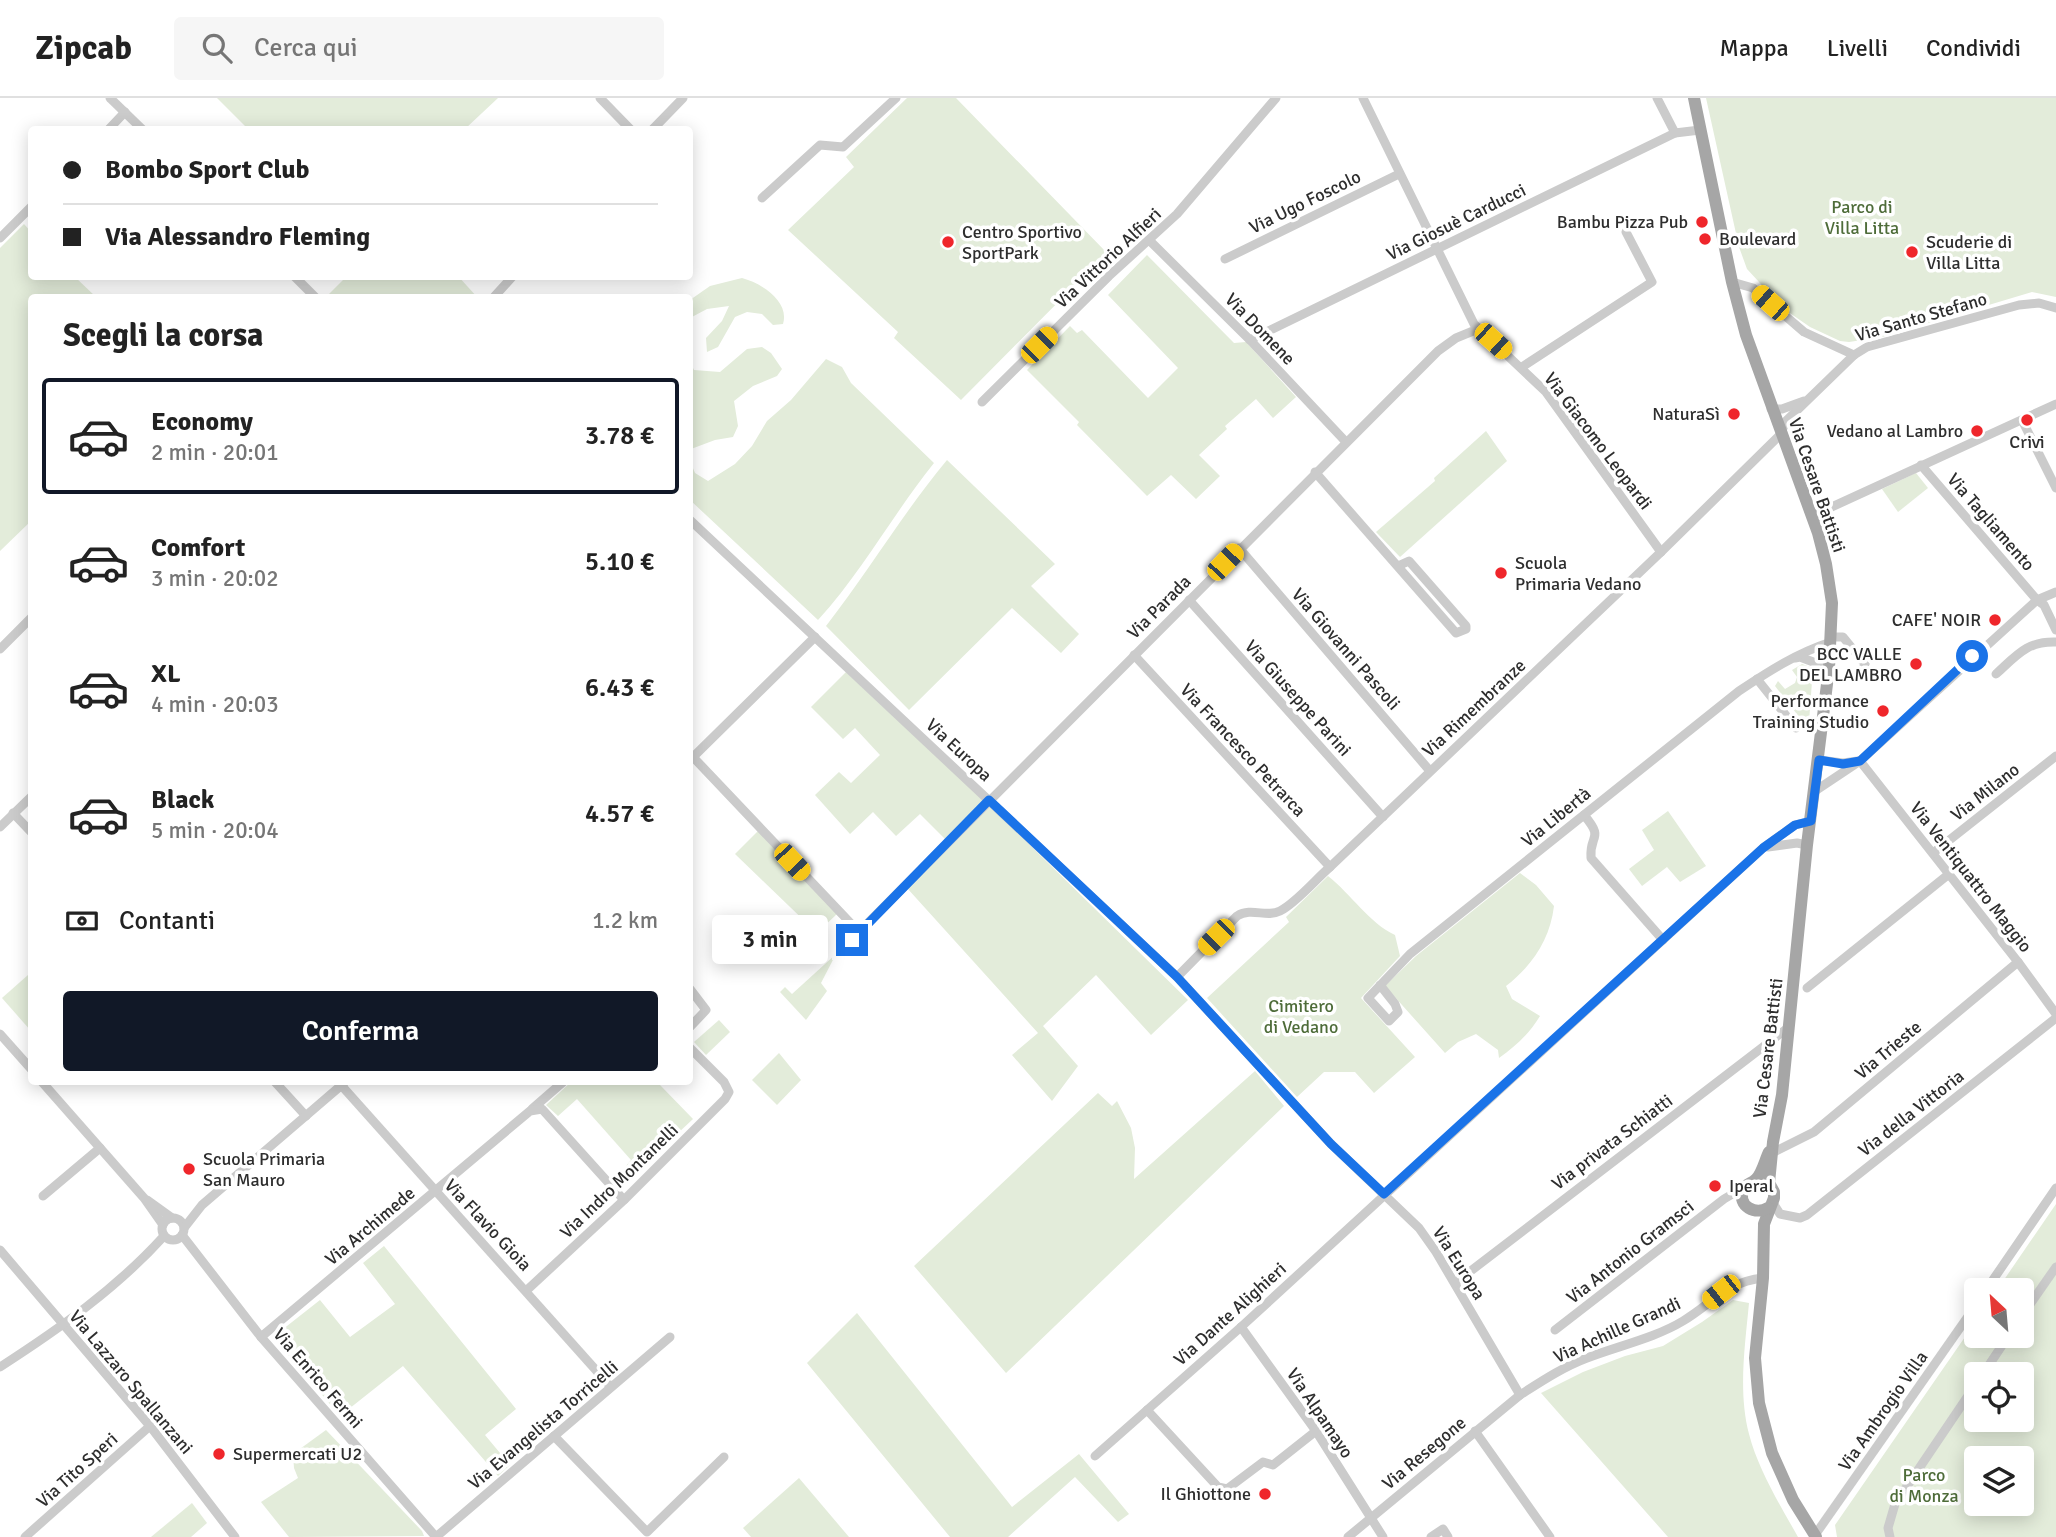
<!DOCTYPE html>
<html lang="it">
<meta charset="utf-8">
<style>
body{margin:0;font-family:Signika,sans-serif;background:#f6f6f6;color:#222;height:100vh;display:flex;flex-direction:column;font-size:26px;white-space:nowrap}
*{box-sizing:border-box;margin:0}
p{font-size:23px;color:#767676}
.icon{flex:none;width:38px;height:38px;fill:none;stroke:currentColor;stroke-width:2;stroke-linecap:round;stroke-linejoin:round}
.map{position:relative;flex:1;overflow:hidden}
.drawer{position:absolute;left:28px;top:196px;width:665px;height:791px;display:flex;flex-direction:column;background:#fff;border-radius:7px;box-shadow:0 4px 18px #0003}
.drawer>*{flex:none}
.banner{position:absolute;left:28px;top:28px;width:665px;height:154px;border-radius:7px;box-shadow:0 4px 18px #0003;display:grid;align-content:center;height:154px;padding:0 35px;background:#fff}
.needle{width:46px;rotate:334deg}
.controls{position:absolute;left:1964px;top:1180px;display:grid;gap:14px}
.controls a{display:grid;place-items:center;width:70px;height:70px;border-radius:7px;background:#fff;box-shadow:0 4px 18px #0003;font-size:35px}
.end{position:absolute;width:32px;height:32px;margin:-16px;border:9px solid #1a73e8;background:#fff;box-shadow:0 0 0 4px #fff}
.from{border-radius:50%}
.bubble{position:absolute;height:49px;border-radius:7px;background:#fff;box-shadow:0 4px 18px #0003;font-size:23px;font-weight:600;line-height:49px;text-align:center}
.car{position:absolute;width:21px;height:42px;margin:-21px -10px;border-radius:9px;box-shadow:0 0 5px 2px #0007;background:linear-gradient(#f5c518 24%,#345 0 40%,#f5c518 0 76%,#345 0 86%,#f5c518 0)}
.banner b{display:flex;align-items:center;gap:24px;height:66px;font-size:26px}
.banner b+b{border-top:2px solid #e0e0e0}
.banner i{width:18px;height:18px;background:#222}
ul{padding:0;list-style:none}
li{display:flex;align-items:center;gap:21px;height:116px;margin:0 14px 10px;padding:0 21px;border:4px solid transparent;border-radius:7px}
li div{flex:1}
li b{display:block;font-size:26px}
li em{font-style:normal;font-weight:600}
li.active{border-color:#111827}
li>.icon{width:63px;height:63px;stroke-width:1.5}
h2{padding:0 35px;font-size:32px;line-height:84px}
.pay{display:flex;align-items:center;gap:18px;height:77px;padding:0 35px;font-size:26px}
.pay p{margin-inline-start:auto}
.button{display:flex;gap:14px;margin-top:auto;padding:14px 35px}
.button a{flex:1;height:80px;border-radius:7px;background:#111827;color:#fff;font-size:28px;font-weight:600;line-height:80px;text-align:center}
header{display:flex;align-items:center;gap:42px;box-sizing:border-box;height:98px;padding:0 35px;background:#fff;border-bottom:2px solid #e0e0e0}
header strong{font-size:33px}
nav{display:flex;gap:38px;margin-inline-start:auto;font-size:24px}
.search{width:490px;height:63px;background:#f6f6f6;display:flex;align-items:center;gap:18px;box-sizing:border-box;padding:0 24px;border-radius:7px;color:#767676;font-size:26px}
.map>svg:first-child{display:block}
</style>
<header>
<strong>Zipcab</strong>
<div class="search"><svg class="icon" aria-label="search" viewBox="0 0 24 24"><circle cx="10" cy="10" r="6"/><path d="M15 15l6 6"/></svg>Cerca qui</div>
<nav><a>Mappa</a><a>Livelli</a><a>Condividi</a></nav>
</header>
<div class="map">
<svg width="2056" height="1439" viewBox="0 0 2056 1439">
<rect width="100%" height="100%" fill="#fff"/>
<g fill="#e3ecda" fill-rule="evenodd">
<polygon points="217,0 498,0 465,31 249,32"/>
<polygon points="907,0 956,0 1107,155 961,302 894,240 898,234 788,132 854,69 846,59"/>
<polygon points="1706,0 2056,0 2056,199 2032,194 1882,239 1849,244 1840,243 1810,229 1784,211 1747,171 1739,149"/>
<polygon points="24,126 31,134 32,178 75,179 96,199 32,200 31,423 0,453 0,150"/>
<polygon points="1147,157 1234,245 1246,244 1296,299 1273,320 1256,301 1225,328 1227,331 1199,357 1220,378 1196,401 1171,377 1147,398 1077,327 1079,324 1027,272 1070,228 1077,235 1082,232 1148,300 1178,270 1108,197"/>
<polygon points="458,178 477,199 326,199 346,179"/>
<path d="M742 180C761 185 790 203 783 226L773 227 762 216 747 214 735 219 718 249 707 254 706 240 722 223 729 208 707 211 690 220V202L710 188Z"/>
<polygon points="762,249 771,255 782,271 777,278 753,288 734,303 738,328 733,339 715,342 691,351 690,356 690,264 694,272 720,274 747,251"/>
<path d="M826 261 842 269 851 285 934 365C893 416 862 474 818 522L690 402V363L695 375 708 383 735 366 752 348 767 323 791 302Z"/>
<polygon points="1486,333 1507,363 1400,459 1376,434 1435,383 1434,380"/>
<path d="M947 362 1055 466 1031 488 1079 536 1061 555 1012 510 909 612 826 528C868 474 903 415 947 362Z"/>
<polygon points="1916,375 1928,390 1898,414 1882,391"/>
<polygon points="1802,566 1813,570 1809,624 1803,624 1775,588 1778,583 1785,591 1795,585 1797,579 1792,572"/>
<polygon points="846,574 984,703 945,741 920,716 896,738 873,714 850,736 815,697 839,674 851,685 880,657 855,630 843,641 811,609"/>
<polygon points="989,707 1188,902 1151,937 1096,877 1043,928 1078,968 1052,1003 1012,957 1038,935 907,790"/>
<polygon points="1668,713 1706,768 1680,784 1667,769 1642,788 1629,771 1654,752 1642,732"/>
<polygon points="758,733 838,815 817,835 735,756"/>
<path d="M1520 775 1536 787 1554 808C1550 841 1533 867 1506 888L1512 901 1540 918C1529 936 1516 948 1499 960L1498 952 1476 936 1458 944 1445 955 1385 888 1416 858Z"/>
<path d="M1328 778C1351 796 1369 825 1395 837L1400 858 1361 900 1415 959 1374 995 1355 974H1324L1297 999 1207 900 1289 824 1286 819Z"/>
<polygon points="836,856 821,885 827,893 806,922 780,894 785,889 792,896"/>
<polygon points="28,877 31,880 31,933 2,900"/>
<polygon points="719,922 730,934 706,957 694,944"/>
<polygon points="779,955 801,982 777,1007 752,982"/>
<polygon points="1255,973 1284,1008 1006,1275 914,1168 1098,995 1112,1008 1117,1003 1131,1030 1135,1050 1134,1081"/>
<polygon points="571,984 663,984 660,987 693,1021 629,1081 622,1073 631,1062 577,1001 558,1018 546,1007"/>
<path d="M2056 1106V1439H1837L1835 1427 1976 1223V1237H2021V1192H1997ZM1976 1276H2021V1321H1976ZM1976 1360H2021V1405H1976Z"/>
<polygon points="384,1148 516,1311 485,1337 510,1367 498,1378 403,1268 340,1318 273,1239 320,1202 350,1239 395,1206 363,1165"/>
<path d="M1733 1202 1749 1205C1745 1248 1738 1294 1749 1336 1758 1371 1780 1407 1798 1439H1668L1541 1295 1583 1274 1625 1258 1663 1248 1702 1224Z"/>
<polygon points="857,1215 1012,1409 1079,1356 1129,1416 1118,1424 1075,1379 1008,1439 950,1439 807,1265"/>
<polygon points="326,1332 422,1433 424,1438 289,1439 261,1404 298,1380 294,1370 293,1356"/>
<polygon points="799,1380 849,1439 751,1439 743,1430"/>
<polygon points="192,1405 207,1425 191,1439 151,1439"/>
</g>
<g fill="none" stroke-linecap="round" stroke-linejoin="round">
<g stroke="#cbcbcb" stroke-width="9">
<polyline points="110,0 143,32"/>
<polyline points="600,0 631,32"/>
<polyline points="1363,0 1474,226 1546,294 1661,454"/>
<polyline points="1657,0 1675,35"/>
<polyline points="108,32 125,14"/>
<polyline points="652,32 683,0"/>
<polyline points="762,100 820,47 843,49 896,0"/>
<polyline points="0,140 32,108"/>
<polyline points="1150,143 1250,242 1346,344"/>
<polyline points="1225,161 1399,76"/>
<polyline points="294,178 316,200"/>
<polyline points="1732,184 1753,190 1804,234 1854,257"/>
<polyline points="493,200 513,178"/>
<polyline points="1250,242 1675,35 1700,32"/>
<polyline points="1522,269 1652,184 1626,134"/>
<polyline points="982,304 1109,178 1177,116 1276,0"/>
<polyline points="1771,311 1782,311 1804,303"/>
<polyline points="2022,322 2056,390"/>
<polyline points="1921,367 2037,502 2044,507 2056,532"/>
<polyline points="1315,374 1456,535 1466,531 1466,528 1409,463 1398,468"/>
<polyline points="1812,418 2056,306"/>
<polyline points="690,422 1177,879 1331,1046 1419,1130 1436,1154 1520,1297"/>
<polyline points="1239,450 1430,673"/>
<polyline points="1189,502 1383,719"/>
<polyline points="1831,539 1843,539 1865,566 1860,577"/>
<polyline points="0,551 32,519"/>
<polyline points="1134,557 1330,769"/>
<polyline points="1795,560 1800,559 1829,570"/>
<path d="M1996 576C2017 557 2027 543 2056 544"/>
<polyline points="1757,581 1796,630"/>
<polyline points="693,659 859,834"/>
<polyline points="690,662 815,539"/>
<polyline points="1819,662 1843,665 1858,663"/>
<polyline points="1860,663 2018,864 2056,916"/>
<polyline points="1815,693 1860,663 2037,502 2056,494"/>
<polyline points="13,715 32,735"/>
<path d="M1584 717C1605 742 1589 736 1591 760L1663 842"/>
<polyline points="0,729 32,698"/>
<polyline points="1768,749 1797,745 1807,747"/>
<polyline points="1933,755 2056,658"/>
<polyline points="843,850 1438,253 1456,240 1478,231"/>
<path d="M1177 879 1237 818C1252 809 1266 820 1280 813 1296 805 1316 781 1330 769L1661 454 1780 337 1786 323 1854 257 1867 249 2019 207 2039 205 2056 210"/>
<path d="M1380 887 1395 906 1398 914 1389 923 1368 900 1410 856 1739 593C1769 573 1797 555 1831 544"/>
<polyline points="1807,890 1949,776"/>
<polyline points="690,891 706,912 690,929"/>
<polyline points="0,936 32,972"/>
<polyline points="42,984 144,1100 163,1127"/>
<polyline points="275,984 306,1018"/>
<polyline points="341,987 611,1289"/>
<polyline points="532,1011 563,984"/>
<polyline points="1772,1055 1814,1034 2018,864"/>
<polyline points="43,1098 100,1050"/>
<polyline points="147,1102 172,1120"/>
<polyline points="1773,1105 1780,1116 1800,1120 1807,1117 2056,920"/>
<circle cx="173" cy="1131" r="11"/>
<polyline points="184,1130 202,1107 344,985"/>
<polyline points="182,1137 261,1239 436,1439 670,1239"/>
<polyline points="0,1152 150,1328 235,1439"/>
<polyline points="1455,1185 1789,929"/>
<polyline points="527,1192 624,1102 725,1001 729,994 724,984 690,950"/>
<polyline points="1986,1192 2056,1090"/>
<polyline points="2021,1219 2056,1169"/>
<polyline points="1241,1229 1316,1333 1383,1439"/>
<polyline points="1555,1232 1724,1101 1746,1088"/>
<polyline points="261,1239 530,1013 542,1011 624,1102"/>
<path d="M0 1269C59 1231 117 1190 164 1138"/>
<polyline points="1983,1276 2009,1237"/>
<polyline points="1147,1312 1218,1389 1227,1391 1263,1364 1273,1367 1316,1333"/>
<polyline points="1475,1333 1550,1439"/>
<polyline points="554,1338 647,1434 724,1359"/>
<polyline points="1095,1358 1241,1229 1763,750 1795,727 1811,723"/>
<polyline points="1815,1437 1976,1207"/>
<polyline points="25,1439 150,1328"/>
<path d="M1348 1439 1520 1297C1542 1283 1563 1269 1587 1260 1618 1248 1655 1240 1683 1223 1713 1205 1726 1184 1763 1180"/>
<polyline points="1431,1439 1443,1431 1448,1439"/>
<polyline points="1890,1439 1888,1430 1895,1406 1976,1286"/>
</g>
<g stroke="#a6a6a6" stroke-width="12">
<polyline points="1694,0 1732,184 1746,237 1818,435 1826,466 1832,505 1829,570 1807,747 1782,997 1773,1044 1769,1085 1774,1094 1774,1100 1764,1126 1763,1180 1755,1260 1759,1305 1772,1355 1793,1402 1816,1439"/>
<path d="M1768 1110C1756 1117 1737 1109 1743 1092 1746 1085 1752 1086 1756 1081 1762 1076 1765 1062 1769 1054"/>
</g>
</g>
<g fill="none" stroke-linecap="round" stroke-linejoin="round">
<polyline stroke="#1a73e8" stroke-width="9" points="852,842 989,702 1177,879 1331,1046 1384,1096 1763,750 1795,727 1811,723 1819,662 1843,666 1860,663 1972,558"/>
</g>
<g fill="#ef262b" stroke="#fff" stroke-width="2.5">
<circle cx="1702" cy="124" r="7"/>
<circle cx="1705" cy="141" r="7"/>
<circle cx="948" cy="144" r="7"/>
<circle cx="1912" cy="154" r="7"/>
<circle cx="1734" cy="316" r="7"/>
<circle cx="2027" cy="322" r="7"/>
<circle cx="1977" cy="333" r="7"/>
<circle cx="1501" cy="475" r="7"/>
<circle cx="1995" cy="522" r="7"/>
<circle cx="1916" cy="566" r="7"/>
<circle cx="1883" cy="613" r="7"/>
<circle cx="189" cy="1071" r="7"/>
<circle cx="1715" cy="1088" r="7"/>
<circle cx="219" cy="1356" r="7"/>
<circle cx="1265" cy="1396" r="7"/>
</g>
<g text-anchor="middle" dominant-baseline="central" stroke-width="7" stroke-linejoin="round" paint-order="stroke">
<g font-size="18" fill="#2e2e2e" stroke="#fff">
<text transform="translate(1305 104) rotate(-26)">Via Ugo Foscolo</text>
<text transform="translate(1456 124) rotate(-26)">Via Giosuè Carducci</text>
<text transform="translate(1108 160) rotate(-43)">Via Vittorio Alfieri</text>
<text transform="translate(1921 219) rotate(-16)">Via Santo Stefano</text>
<text transform="translate(1260 231) rotate(46)">Via Domene</text>
<text transform="translate(1598 343) rotate(53)">Via Giacomo Leopardi</text>
<text transform="translate(1817 387) rotate(71)">Via Cesare Battisti</text>
<text transform="translate(1991 424) rotate(49)">Via Tagliamento</text>
<text transform="translate(1159 509) rotate(-45)">Via Parada</text>
<text transform="translate(1346 551) rotate(49)">Via Giovanni Pascoli</text>
<text transform="translate(1298 600) rotate(48)">Via Giuseppe Parini</text>
<text transform="translate(1474 610) rotate(-43)">Via Rimembranze</text>
<text transform="translate(959 652) rotate(43)">Via Europa</text>
<text transform="translate(1243 652) rotate(47)">Via Francesco Petrarca</text>
<text transform="translate(1985 694) rotate(-38)">Via Milano</text>
<text transform="translate(1556 719) rotate(-39)">Via Libertà</text>
<text transform="translate(1971 779) rotate(52)">Via Ventiquattro Maggio</text>
<text transform="translate(1768 950) rotate(-83)">Via Cesare Battisti</text>
<text transform="translate(1888 952) rotate(-40)">Via Trieste</text>
<text transform="translate(1911 1015) rotate(-38)">Via della Vittoria</text>
<text transform="translate(1612 1044) rotate(-37)">Via privata Schiatti</text>
<text transform="translate(619 1083) rotate(-44)">Via Indro Montanelli</text>
<text transform="translate(488 1127) rotate(47)">Via Flavio Gioia</text>
<text transform="translate(370 1128) rotate(-40)">Via Archimede</text>
<text transform="translate(1630 1154) rotate(-38)">Via Antonio Gramsci</text>
<text transform="translate(1459 1165) rotate(58)">Via Europa</text>
<text transform="translate(1230 1216) rotate(-42)">Via Dante Alighieri</text>
<text transform="translate(1617 1232) rotate(-24)">Via Achille Grandi</text>
<text transform="translate(318 1280) rotate(49)">Via Enrico Fermi</text>
<text transform="translate(131 1284) rotate(50)">Via Lazzaro Spallanzani</text>
<text transform="translate(1883 1313) rotate(-55)">Via Ambrogio Villa</text>
<text transform="translate(1320 1315) rotate(56)">Via Alpamayo</text>
<text transform="translate(543 1327) rotate(-40)">Via Evangelista Torricelli</text>
<text transform="translate(1424 1355) rotate(-40)">Via Resegone</text>
<text transform="translate(77 1372) rotate(-42)">Via Tito Speri</text>
</g>
<g font-size="18" fill="#4e6c39" stroke="#fff">
<text x="1862" y="109">Parco di<tspan x="1862" dy="21">Villa Litta</tspan></text>
<text x="1301" y="908">Cimitero<tspan x="1301" dy="21">di Vedano</tspan></text>
<text x="1924" y="1377">Parco<tspan x="1924" dy="21">di Monza</tspan></text>
</g>
<g font-size="18" fill="#2e2e2e" stroke="#fff" text-anchor="end">
<text x="1688" y="124">Bambu Pizza Pub</text>
<text x="962" y="134" text-anchor="start">Centro Sportivo<tspan x="962" dy="21">SportPark</tspan></text>
<text x="1719" y="141" text-anchor="start">Boulevard</text>
<text x="1926" y="144" text-anchor="start">Scuderie di<tspan x="1926" dy="21">Villa Litta</tspan></text>
<text x="1720" y="316">NaturaSì</text>
<text x="1963" y="333">Vedano al Lambro</text>
<text x="2027" y="344" text-anchor="middle">Crivi</text>
<text x="1515" y="465" text-anchor="start">Scuola<tspan x="1515" dy="21">Primaria Vedano</tspan></text>
<text x="1981" y="522">CAFE' NOIR</text>
<text x="1902" y="556">BCC VALLE<tspan x="1902" dy="21">DEL LAMBRO</tspan></text>
<text x="1869" y="603">Performance<tspan x="1869" dy="21">Training Studio</tspan></text>
<text x="203" y="1061" text-anchor="start">Scuola Primaria<tspan x="203" dy="21">San Mauro</tspan></text>
<text x="1729" y="1088" text-anchor="start">Iperal</text>
<text x="233" y="1356" text-anchor="start">Supermercati U2</text>
<text x="1251" y="1396">Il Ghiottone</text>
</g>
</g>
</svg>
<div class="controls">
<a><svg class="needle" viewBox="-14 -14 28 28"><path d="M0-13l5 13h-10z" fill="#e53935"/><path d="M0 13l5-13h-10z" fill="#767676"/></svg></a>
<a><svg class="icon" aria-label="locate" viewBox="0 0 24 24"><circle cx="12" cy="12" r="6"/><path d="M12 2v4M12 18v4M2 12h4M18 12h4"/></svg></a>
<a><svg class="icon" aria-label="layers" viewBox="0 0 24 24"><path d="M12 4l9 5-9 5-9-5zM3 14l9 5 9-5"/></svg></a>
</div>
<i class="end from" style="left:1972px;top:558px"></i>
<i class="end" style="left:852px;top:842px"></i>
<div class="bubble" style="left:712px;top:817px;width:116px">3 min</div>
<i class="car" style="left:1770px;top:205px;rotate:311deg"></i>
<i class="car" style="left:1493px;top:243px;rotate:132deg"></i>
<i class="car" style="left:1039px;top:247px;rotate:45deg"></i>
<i class="car" style="left:1225px;top:464px;rotate:44deg"></i>
<i class="car" style="left:792px;top:764px;rotate:137deg"></i>
<i class="car" style="left:1216px;top:839px;rotate:225deg"></i>
<i class="car" style="left:1721px;top:1194px;rotate:232deg"></i>
<div class="banner">
<b><i class="from"></i>Bombo Sport Club</b>
<b><i></i>Via Alessandro Fleming</b>
</div>
<section class="drawer">
<h2>Scegli la corsa</h2>
<ul>
<li class="active"><svg class="icon" aria-label="car" viewBox="0 0 24 24"><path d="M5 17H2v-5l4-1 3-4h7l3 4 3 1v5h-3M9 17h6M6 11h13"/><circle cx="7" cy="17" r="2"/><circle cx="17" cy="17" r="2"/></svg><div><b>Economy</b><p>2 min · 20:01</p></div><em>3.78 €</em></li>
<li><svg class="icon" aria-label="car" viewBox="0 0 24 24"><path d="M5 17H2v-5l4-1 3-4h7l3 4 3 1v5h-3M9 17h6M6 11h13"/><circle cx="7" cy="17" r="2"/><circle cx="17" cy="17" r="2"/></svg><div><b>Comfort</b><p>3 min · 20:02</p></div><em>5.10 €</em></li>
<li><svg class="icon" aria-label="car" viewBox="0 0 24 24"><path d="M5 17H2v-5l4-1 3-4h7l3 4 3 1v5h-3M9 17h6M6 11h13"/><circle cx="7" cy="17" r="2"/><circle cx="17" cy="17" r="2"/></svg><div><b>XL</b><p>4 min · 20:03</p></div><em>6.43 €</em></li>
<li><svg class="icon" aria-label="car" viewBox="0 0 24 24"><path d="M5 17H2v-5l4-1 3-4h7l3 4 3 1v5h-3M9 17h6M6 11h13"/><circle cx="7" cy="17" r="2"/><circle cx="17" cy="17" r="2"/></svg><div><b>Black</b><p>5 min · 20:04</p></div><em>4.57 €</em></li>
</ul>
<div class="pay"><svg class="icon" aria-label="cash" viewBox="0 0 24 24"><path d="M3 7h18v10H3z"/><circle cx="12" cy="12" r="2"/></svg>Contanti<p>1.2 km</p></div>
<div class="button"><a>Conferma</a></div>
</section>
</div>
